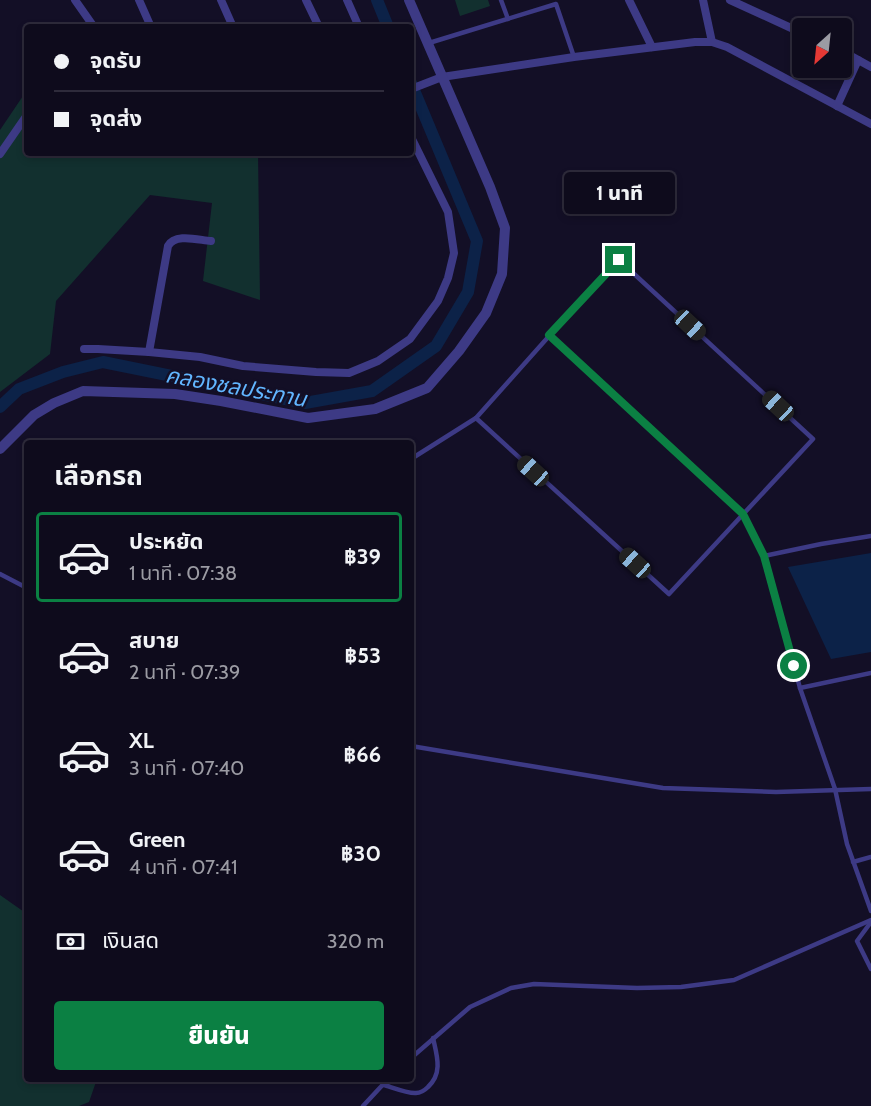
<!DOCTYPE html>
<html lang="th">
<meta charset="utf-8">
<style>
body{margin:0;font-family:Cabin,"Noto Sans Thai",sans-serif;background:#171425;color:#f1f3f6;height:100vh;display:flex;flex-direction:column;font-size:22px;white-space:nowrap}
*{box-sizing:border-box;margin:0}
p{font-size:20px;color:#9b9ba3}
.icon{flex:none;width:33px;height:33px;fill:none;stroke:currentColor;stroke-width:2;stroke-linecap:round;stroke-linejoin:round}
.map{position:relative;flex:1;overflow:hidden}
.details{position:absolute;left:24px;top:440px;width:390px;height:642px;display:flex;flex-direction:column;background:#0e0b1c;border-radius:6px;box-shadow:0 3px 9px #0003,0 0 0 2px #2e2b3b}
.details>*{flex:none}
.guide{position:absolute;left:24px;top:24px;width:390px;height:132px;border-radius:6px;box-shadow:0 3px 9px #0003,0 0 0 2px #2e2b3b;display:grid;align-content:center;height:132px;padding:0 30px;background:#0e0b1c}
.needle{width:39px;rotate:207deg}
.controls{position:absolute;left:792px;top:18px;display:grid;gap:12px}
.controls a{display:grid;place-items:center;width:60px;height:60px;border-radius:6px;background:#0e0b1c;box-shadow:0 3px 9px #0003,0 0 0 2px #2e2b3b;font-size:30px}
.end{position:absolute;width:27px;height:27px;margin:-14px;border:8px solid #0b8043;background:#fff;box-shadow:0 0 0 3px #fff}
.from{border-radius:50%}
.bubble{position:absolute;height:42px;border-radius:6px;background:#0e0b1c;box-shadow:0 3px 9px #0003,0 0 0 2px #2e2b3b;font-size:20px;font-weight:800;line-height:42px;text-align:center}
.car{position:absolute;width:18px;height:36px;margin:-18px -9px;border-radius:8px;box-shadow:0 0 4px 2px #0007;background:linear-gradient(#222 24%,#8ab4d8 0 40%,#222 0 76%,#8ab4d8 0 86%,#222 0)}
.guide b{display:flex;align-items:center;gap:21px;height:57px;font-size:22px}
.guide b+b{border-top:2px solid #2e2b3b}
.guide i{width:15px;height:15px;background:#f1f3f6}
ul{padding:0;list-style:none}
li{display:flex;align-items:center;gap:18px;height:90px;margin:0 12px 9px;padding:0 18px;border:3px solid transparent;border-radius:6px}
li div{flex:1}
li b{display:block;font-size:22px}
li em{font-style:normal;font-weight:800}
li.selected{border-color:#0b8043}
li>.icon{width:54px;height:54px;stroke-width:1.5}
h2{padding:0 30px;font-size:27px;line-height:72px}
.pay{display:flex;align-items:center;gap:15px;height:66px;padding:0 30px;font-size:22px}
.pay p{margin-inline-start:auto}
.button{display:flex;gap:12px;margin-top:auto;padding:12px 30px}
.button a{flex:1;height:69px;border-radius:6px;background:#0b8043;color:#fff;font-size:24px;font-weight:800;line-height:69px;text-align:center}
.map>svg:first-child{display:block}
</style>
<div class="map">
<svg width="871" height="1106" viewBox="0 0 871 1106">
<rect width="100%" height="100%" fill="#130f26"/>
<g fill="#12302f">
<polygon points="455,0 488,0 490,6 460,16"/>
<polygon points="27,90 27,153 258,153 260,300 203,281 212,203 150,195 56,301 50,354 0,392 0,130"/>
<polygon points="0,895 27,914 27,1078 97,1079 89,1102 79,1106 0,1106"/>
</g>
<polygon fill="#0c2248" points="871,553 871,652 831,659 788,567"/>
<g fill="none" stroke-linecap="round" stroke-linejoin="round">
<g stroke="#0c2248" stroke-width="12">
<polyline points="377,0 388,27"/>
<polyline points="0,407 19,389 63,372 103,362 305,403 372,391 436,346 468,292 477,241 411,83"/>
</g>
<g stroke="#3d3a85" stroke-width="4.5">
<polyline points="501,0 508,19"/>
<polyline points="429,43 556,4 574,57"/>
<polygon points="619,260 813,439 669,594 476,418 550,335"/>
<polyline points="550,335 743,514 764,556 800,688 835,789 847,844 871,911"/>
<polyline points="411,459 476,418"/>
<polyline points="764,556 821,544 871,536"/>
<polyline points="0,574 27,588"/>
<polyline points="800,688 871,673"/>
<polyline points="411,746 663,788 776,792 871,789"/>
<polyline points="853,862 871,857"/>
<polyline points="871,922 857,941 871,969"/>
<polyline points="411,1058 470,1007 511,988 534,984 637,988 681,987 734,980 871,920"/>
<path d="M384 1085C391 1087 409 1094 416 1093 420 1093 425 1090 428 1087 443 1073 437 1056 433 1038"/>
<polyline points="363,1106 389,1078"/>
</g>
<g stroke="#3d3a85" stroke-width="8">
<polyline points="75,0 94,27"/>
<polyline points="139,0 151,27"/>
<polyline points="221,0 233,27"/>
<polyline points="306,0 319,27"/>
<polyline points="347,0 359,27"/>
<polyline points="629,0 652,47"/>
<polyline points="703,0 712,42"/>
<polyline points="730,0 802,33"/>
<polyline points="842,51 871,67"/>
<polyline points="411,89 442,77 574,57 695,42 712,42 727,47 871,124"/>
<polyline points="837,106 858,60"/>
<polyline points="0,154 27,115"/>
<polyline points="84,349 98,349 149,352 200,357 243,366 316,372 349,373 378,361 410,339 438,301 448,278 454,253 448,212 411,137"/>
<path d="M149 352 168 246C175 233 198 240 211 241"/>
</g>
<polyline stroke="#3d3a85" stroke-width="10" points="0,449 34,415 54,403 83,391 175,394 221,401 308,418 375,409 427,388 459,351 486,313 502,274 505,228 490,187 409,0"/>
</g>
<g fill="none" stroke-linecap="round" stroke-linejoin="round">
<polyline stroke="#0b8043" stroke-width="8" points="619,260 549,335 743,514 764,556 794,666"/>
</g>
<g text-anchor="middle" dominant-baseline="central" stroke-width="5" stroke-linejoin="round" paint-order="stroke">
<g font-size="22" font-style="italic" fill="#62b6ff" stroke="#130f26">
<text transform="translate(236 387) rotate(10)">คลองชลประทาน</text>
</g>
</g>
</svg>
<div class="controls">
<a><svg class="needle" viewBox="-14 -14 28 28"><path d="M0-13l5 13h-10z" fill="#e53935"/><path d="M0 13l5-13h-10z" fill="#9b9ba3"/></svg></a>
</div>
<i class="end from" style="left:794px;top:666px"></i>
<i class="end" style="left:619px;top:260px"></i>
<div class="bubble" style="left:564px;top:172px;width:111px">1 นาที</div>
<i class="car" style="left:690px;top:325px;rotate:133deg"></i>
<i class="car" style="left:778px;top:406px;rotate:313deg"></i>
<i class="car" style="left:533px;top:471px;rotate:312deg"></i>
<i class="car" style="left:635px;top:563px;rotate:312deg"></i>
<div class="guide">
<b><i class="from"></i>จุดรับ</b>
<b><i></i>จุดส่ง</b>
</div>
<section class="details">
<h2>เลือกรถ</h2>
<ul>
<li class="selected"><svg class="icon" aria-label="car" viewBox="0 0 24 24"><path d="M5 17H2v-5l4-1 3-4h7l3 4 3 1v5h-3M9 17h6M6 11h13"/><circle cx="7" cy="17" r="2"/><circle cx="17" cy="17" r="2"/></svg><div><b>ประหยัด</b><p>1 นาที · 07:38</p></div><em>฿39</em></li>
<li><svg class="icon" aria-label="car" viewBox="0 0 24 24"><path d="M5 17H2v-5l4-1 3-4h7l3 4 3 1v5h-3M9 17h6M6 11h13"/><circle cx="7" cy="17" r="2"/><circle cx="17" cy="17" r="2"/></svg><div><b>สบาย</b><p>2 นาที · 07:39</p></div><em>฿53</em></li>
<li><svg class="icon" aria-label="car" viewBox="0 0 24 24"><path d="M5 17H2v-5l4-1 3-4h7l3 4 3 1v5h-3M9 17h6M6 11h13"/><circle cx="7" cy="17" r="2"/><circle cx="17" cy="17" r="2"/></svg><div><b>XL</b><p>3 นาที · 07:40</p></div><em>฿66</em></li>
<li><svg class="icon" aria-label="car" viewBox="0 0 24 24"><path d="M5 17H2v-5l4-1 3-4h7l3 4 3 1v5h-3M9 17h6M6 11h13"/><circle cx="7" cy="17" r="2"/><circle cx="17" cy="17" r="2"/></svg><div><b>Green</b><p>4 นาที · 07:41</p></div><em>฿30</em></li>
</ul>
<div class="pay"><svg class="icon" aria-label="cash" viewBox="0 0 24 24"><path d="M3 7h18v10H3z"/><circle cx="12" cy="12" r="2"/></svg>เงินสด<p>320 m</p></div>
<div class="button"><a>ยืนยัน</a></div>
</section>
</div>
